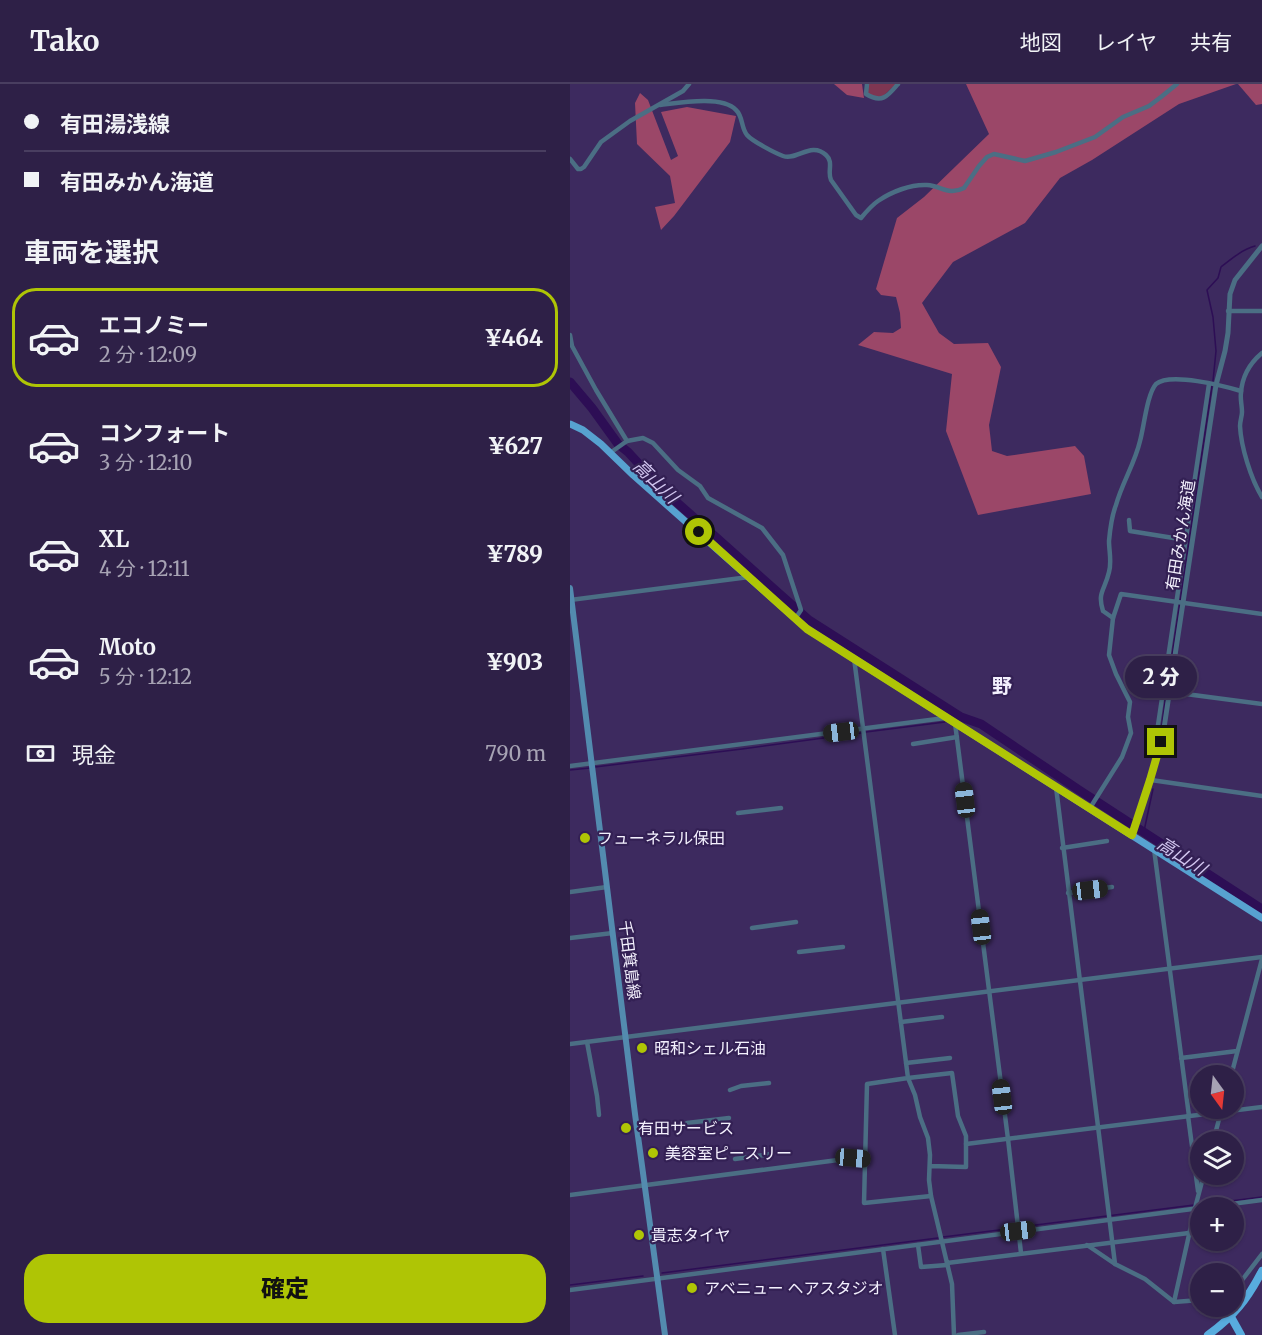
<!DOCTYPE html>
<html lang="ja">
<meta charset="utf-8">
<style>
body{margin:0;font-family:Merriweather,"Noto Sans JP",serif;background:#36284e;color:#f1f3f6;height:100vh;display:flex;flex-direction:column;font-size:22px;white-space:nowrap}
*{box-sizing:border-box;margin:0}
p{font-size:20px;color:#a7a3b4}
.icon{flex:none;width:33px;height:33px;fill:none;stroke:currentColor;stroke-width:2;stroke-linecap:round;stroke-linejoin:round}
.map{position:relative;flex:1;overflow:hidden}
.sheet{display:flex;flex-direction:column;background:#2e2047;width:570px}
.sheet>*{flex:none}
.top-card{display:grid;align-content:center;height:132px;padding:0 24px;background:#2e2047}
.needle{width:39px;rotate:165deg}
.tools{position:absolute;left:620px;top:981px;display:grid;gap:12px}
.tools a{display:grid;place-items:center;width:54px;height:54px;border-radius:50%;background:#2e2047;box-shadow:0 2px 4px #0004,0 0 0 2px #493e60;font-size:30px}
.end{position:absolute;width:27px;height:27px;margin:-14px;border:8px solid #afc505;background:#111;box-shadow:0 0 0 3px #111}
.from{border-radius:50%}
.bubble{position:absolute;height:42px;border-radius:21px;background:#2e2047;box-shadow:0 2px 4px #0004,0 0 0 2px #493e60;font-size:20px;font-weight:800;line-height:42px;text-align:center}
.car{position:absolute;width:18px;height:36px;margin:-18px -9px;border-radius:8px;box-shadow:0 0 4px 2px #0007;background:linear-gradient(#222 24%,#8ab4d8 0 40%,#222 0 76%,#8ab4d8 0 86%,#222 0)}
.top-card b{display:flex;align-items:center;gap:21px;height:57px;font-size:22px}
.top-card b+b{border-top:2px solid #493e60}
.top-card i{width:15px;height:15px;background:#f1f3f6}
ul{padding:0;list-style:none}
li{display:flex;align-items:center;gap:18px;height:99px;margin:0 12px 9px;padding:0 12px;border:3px solid transparent;border-radius:24px}
li div{flex:1}
li b{display:block;font-size:22px}
li em{font-style:normal;font-weight:800}
li.current{border-color:#afc505}
li>.icon{width:54px;height:54px;stroke-width:1.5}
h2{padding:0 24px;font-size:27px;line-height:72px}
.pay{display:flex;align-items:center;gap:15px;height:66px;padding:0 24px;font-size:22px}
.pay p{margin-inline-start:auto}
.cta{display:flex;gap:12px;margin-top:auto;padding:12px 24px}
.cta a{flex:1;height:69px;border-radius:24px;background:#afc505;color:#111;font-size:24px;font-weight:800;line-height:69px;text-align:center}
header{display:flex;align-items:center;gap:36px;box-sizing:border-box;height:84px;padding:0 30px;background:#2e2047;border-bottom:2px solid #493e60}
header strong{font-size:28px}
nav{display:flex;gap:33px;margin-inline-start:auto;font-size:21px}
main{display:flex;flex:1;min-height:0}
.map>svg:first-child{display:block}
</style>
<header>
<strong>Tako</strong>
<nav><a>地図</a><a>レイヤ</a><a>共有</a></nav>
</header>
<main>
<section class="sheet">
<div class="top-card">
<b><i class="from"></i>有田湯浅線</b>
<b><i></i>有田みかん海道</b>
</div>
<h2>車両を選択</h2>
<ul>
<li class="current"><svg class="icon" aria-label="car" viewBox="0 0 24 24"><path d="M5 17H2v-5l4-1 3-4h7l3 4 3 1v5h-3M9 17h6M6 11h13"/><circle cx="7" cy="17" r="2"/><circle cx="17" cy="17" r="2"/></svg><div><b>エコノミー</b><p>2 分 · 12:09</p></div><em>¥464</em></li>
<li><svg class="icon" aria-label="car" viewBox="0 0 24 24"><path d="M5 17H2v-5l4-1 3-4h7l3 4 3 1v5h-3M9 17h6M6 11h13"/><circle cx="7" cy="17" r="2"/><circle cx="17" cy="17" r="2"/></svg><div><b>コンフォート</b><p>3 分 · 12:10</p></div><em>¥627</em></li>
<li><svg class="icon" aria-label="car" viewBox="0 0 24 24"><path d="M5 17H2v-5l4-1 3-4h7l3 4 3 1v5h-3M9 17h6M6 11h13"/><circle cx="7" cy="17" r="2"/><circle cx="17" cy="17" r="2"/></svg><div><b>XL</b><p>4 分 · 12:11</p></div><em>¥789</em></li>
<li><svg class="icon" aria-label="car" viewBox="0 0 24 24"><path d="M5 17H2v-5l4-1 3-4h7l3 4 3 1v5h-3M9 17h6M6 11h13"/><circle cx="7" cy="17" r="2"/><circle cx="17" cy="17" r="2"/></svg><div><b>Moto</b><p>5 分 · 12:12</p></div><em>¥903</em></li>
</ul>
<div class="pay"><svg class="icon" aria-label="cash" viewBox="0 0 24 24"><path d="M3 7h18v10H3z"/><circle cx="12" cy="12" r="2"/></svg>現金<p>790 m</p></div>
<div class="cta"><a>確定</a></div>
</section>
<div class="map">
<svg width="692" height="1251" viewBox="0 0 692 1251">
<rect width="100%" height="100%" fill="#3d2a5f"/>
<polygon fill="#7e3652" points="298,0 326,0 311,14 298,10"/>
<g fill="#9b4768">
<polygon points="264,0 292,0 294,14 277,11"/>
<polygon points="396,0 666,0 609,20 522,76 490,94 455,139 383,178 352,219 369,249 384,260 418,259 431,283 419,341 422,367 437,372 505,362 514,372 521,410 408,431 376,347 382,290 288,261 304,248 323,249 331,244 330,229 326,213 311,211 306,205 327,134 354,113 419,50"/>
<polygon points="668,0 692,0 692,20 686,21"/>
<polygon points="70,9 78,16 101,76 108,72 91,28 117,23 166,32 160,58 104,132 91,146 85,123 105,119 100,92 67,60 65,19"/>
</g>
<g fill="none" stroke-linecap="round" stroke-linejoin="round">
<g stroke="#2d0e55" stroke-width="1.5">
<path d="M643 297 646 267 643 233 637 206 648 194 651 183C661 175 673 165 685 162"/>
<polyline points="597,606 642,302"/>
<polyline points="388,634 391,633"/>
<polyline points="592,641 596,611"/>
<polyline points="296,648 375,638"/>
<polyline points="25,683 172,665 291,649"/>
<polyline points="0,686 20,684"/>
<polyline points="574,747 583,705"/>
<polyline points="629,1121 692,1113"/>
<polyline points="450,1143 624,1121"/>
<polyline points="373,1153 445,1144"/>
<polyline points="92,1189 368,1154"/>
<polyline points="0,1201 73,1192"/>
</g>
<polyline stroke="#2d0e55" stroke-width="9" points="0,298 22,324 48,360 58,368 93,406 239,536 391,633 411,640 509,706 692,825"/>
<g stroke="#4b6e84" stroke-width="4.5">
<path d="M297 0 296 10C312 20 318 12 328 0"/>
<path d="M90 21C108 19 152 11 166 26 173 32 171 44 177 51 182 57 205 69 213 72 227 77 241 57 256 71 264 78 257 88 261 96L286 131 291 134C296 128 302 121 308 117 321 108 341 100 357 101 372 102 378 112 394 104L409 82 417 73 424 70 455 77 486 68 525 53 553 33 579 22 591 13 607 0"/>
<polyline points="0,75 8,85 11,85 14,83 31,58 60,37 113,7 119,0"/>
<polyline points="658,227 692,227"/>
<polyline points="0,251 2,262 26,306 57,357"/>
<path d="M692 269C680 279 672 293 671 309 670 315 672 321 672 328 672 332 670 337 670 342 671 363 681 395 692 413"/>
<polyline points="40,369 57,357 73,354 83,359 108,386 130,402 138,414 192,444 213,471 231,526 225,535"/>
<polyline points="559,436 560,447 616,456"/>
<polyline points="0,516 179,493"/>
<path d="M543 534 533 527C527 508 535 506 539 488 542 478 539 467 539 457 540 446 542 431 546 421 552 399 565 379 570 357 574 343 577 310 586 300 600 288 654 302 671 307"/>
<polyline points="284,574 338,994 297,1000 294,1119 361,1112 377,1179 619,1149"/>
<polyline points="593,607 692,620"/>
<polyline points="385,639 438,1055 451,1169"/>
<polyline points="343,660 387,653"/>
<polyline points="588,663 588,641 639,300"/>
<polyline points="0,682 375,634"/>
<polyline points="581,696 692,712"/>
<polyline points="486,703 545,1180 575,1195 604,1218 630,1216"/>
<polyline points="520,724 552,673 561,649 558,633 560,618 546,590 539,571 543,534 551,510 692,530"/>
<polyline points="168,729 211,724"/>
<polyline points="492,764 537,757"/>
<polyline points="584,765 619,1032"/>
<polyline points="0,808 37,803"/>
<polyline points="498,809 542,803"/>
<polyline points="182,844 226,838"/>
<polyline points="0,854 43,849"/>
<polyline points="229,868 273,863"/>
<polyline points="331,938 372,933"/>
<polyline points="17,958 27,1012 29,1031"/>
<polyline points="0,960 692,873"/>
<polyline points="611,974 667,967"/>
<polyline points="336,979 380,974"/>
<polyline points="661,992 692,875"/>
<polyline points="160,1006 171,1002 199,999"/>
<polyline points="618,1032 628,1107"/>
<polyline points="117,1039 159,1034"/>
<polyline points="643,1058 652,1024"/>
<polyline points="396,1060 692,1023"/>
<polyline points="165,1075 201,1070"/>
<polyline points="360,1082 396,1083 396,1052 388,1032 382,989 338,994 345,1011 350,1033 358,1054 360,1071 359,1096 361,1112"/>
<polyline points="0,1111 283,1074 295,1076"/>
<polyline points="631,1124 692,1116"/>
<polyline points="348,1161 351,1183 377,1181"/>
<polyline points="517,1161 545,1180"/>
<polyline points="313,1165 325,1251"/>
<polyline points="377,1179 382,1200 384,1251"/>
<polyline points="0,1206 630,1124"/>
<polyline points="663,1208 692,1170"/>
<polyline points="604,1218 625,1124 634,1090"/>
<polyline points="388,1251 414,1248"/>
</g>
<polyline stroke="#4b6e84" stroke-width="5" points="562,751 581,696 594,644 646,301 655,267 658,249 660,210 665,196 692,162"/>
<polyline stroke="#538baf" stroke-width="6" points="0,504 65,1030 95,1251"/>
<polyline stroke="#57a2d0" stroke-width="7" points="0,340 13,346 31,360 63,391 237,545 692,834"/>
<g stroke="#58acde" stroke-width="8">
<polyline points="661,1233 671,1251"/>
<path d="M638 1251C664 1232 677 1216 692 1187"/>
</g>
</g>
<g fill="none" stroke-linecap="round" stroke-linejoin="round">
<polyline stroke="#afc505" stroke-width="8" points="129,448 237,545 562,751 580,696 591,658"/>
</g>
<g fill="#afc505" stroke="#332054" stroke-width="2">
<circle cx="15" cy="754" r="6"/>
<circle cx="72" cy="964" r="6"/>
<circle cx="56" cy="1044" r="6"/>
<circle cx="83" cy="1069" r="6"/>
<circle cx="69" cy="1151" r="6"/>
<circle cx="122" cy="1204" r="6"/>
</g>
<g text-anchor="middle" dominant-baseline="central" stroke-width="4.5" stroke-linejoin="round" paint-order="stroke">
<g font-size="16" fill="#f3f0fd" stroke="#332054">
<text transform="translate(610 451) rotate(-81)">有田みかん海道</text>
<text transform="translate(60 876) rotate(83)">千田箕島線</text>
</g>
<g font-size="16" fill="#f3f0fd" stroke="#332054" text-anchor="start">
<text x="27" y="754">フューネラル保田</text>
<text x="84" y="964">昭和シェル石油</text>
<text x="68" y="1044">有田サービス</text>
<text x="95" y="1069">美容室ピースリー</text>
<text x="81" y="1151">貴志タイヤ</text>
<text x="134" y="1204">アベニュー ヘアスタジオ</text>
</g>
<g font-size="18" font-style="italic" fill="#d2c6f0" stroke="#332054">
<text transform="translate(86 397) rotate(44)">高山川</text>
<text transform="translate(612 772) rotate(33)">高山川</text>
</g>
<g font-size="20" font-weight="bold" fill="#f3f0fd" stroke="#332054">
<text x="432" y="601">野</text>
</g>
</g>
</svg>
<div class="tools">
<a><svg class="needle" viewBox="-14 -14 28 28"><path d="M0-13l5 13h-10z" fill="#e53935"/><path d="M0 13l5-13h-10z" fill="#a7a3b4"/></svg></a>
<a><svg class="icon" aria-label="layers" viewBox="0 0 24 24"><path d="M12 4l9 5-9 5-9-5zM3 14l9 5 9-5"/></svg></a>
<a>+</a>
<a>−</a>
</div>
<i class="end from" style="left:129px;top:448px"></i>
<i class="end" style="left:591px;top:658px"></i>
<div class="bubble" style="left:555px;top:572px;width:72px">2 分</div>
<i class="car" style="left:271px;top:648px;rotate:263deg"></i>
<i class="car" style="left:395px;top:716px;rotate:353deg"></i>
<i class="car" style="left:520px;top:806px;rotate:83deg"></i>
<i class="car" style="left:411px;top:843px;rotate:353deg"></i>
<i class="car" style="left:432px;top:1013px;rotate:353deg"></i>
<i class="car" style="left:283px;top:1074px;rotate:95deg"></i>
<i class="car" style="left:448px;top:1147px;rotate:83deg"></i>
</div>
</main>
